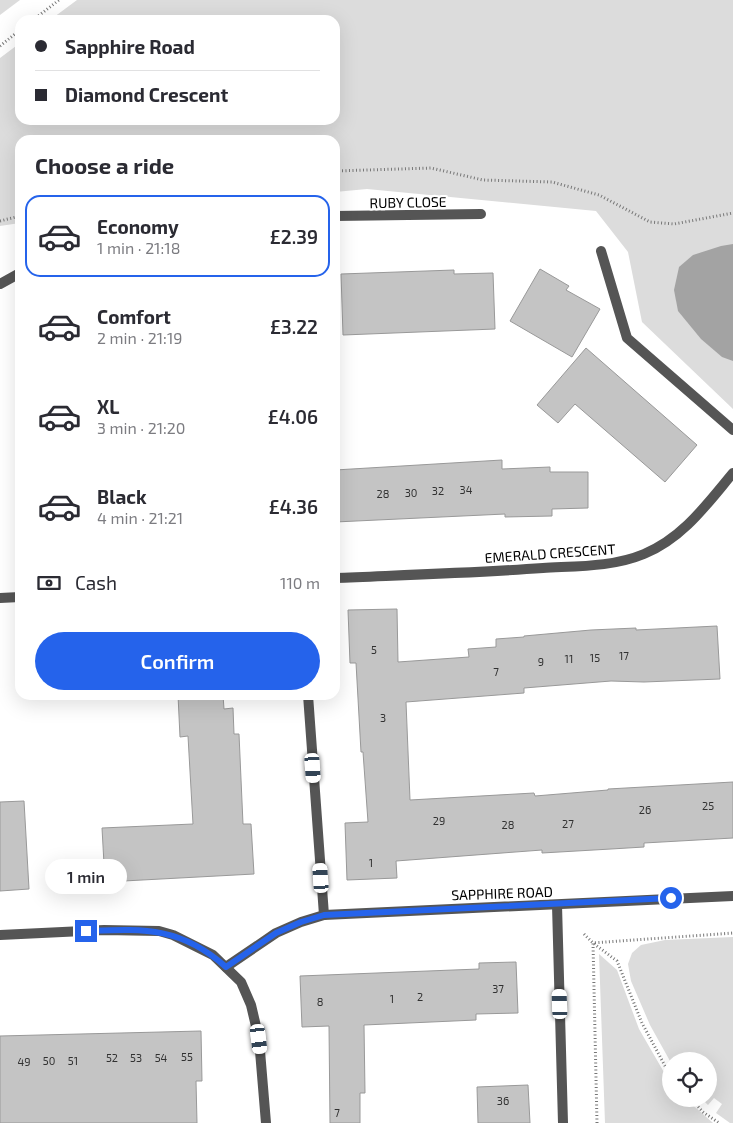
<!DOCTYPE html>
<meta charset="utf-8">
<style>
body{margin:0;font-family:"Exo 2",sans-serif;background:#f7f7f7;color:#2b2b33;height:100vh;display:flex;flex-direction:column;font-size:19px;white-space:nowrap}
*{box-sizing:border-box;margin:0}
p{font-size:16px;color:#7c7c81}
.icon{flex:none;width:28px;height:28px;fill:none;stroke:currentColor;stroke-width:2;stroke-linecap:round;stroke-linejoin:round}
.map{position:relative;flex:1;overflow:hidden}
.details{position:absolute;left:15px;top:135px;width:325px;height:565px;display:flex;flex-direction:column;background:#fff;border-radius:15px;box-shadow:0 5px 20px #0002}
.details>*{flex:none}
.top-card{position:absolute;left:15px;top:15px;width:325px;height:110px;border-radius:15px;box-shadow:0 5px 20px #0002;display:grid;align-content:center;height:110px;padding:0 20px;background:#fff}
.buttons{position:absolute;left:662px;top:1052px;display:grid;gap:10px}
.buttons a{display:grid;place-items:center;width:55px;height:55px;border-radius:50%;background:#fff;box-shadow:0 5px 20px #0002;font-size:25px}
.end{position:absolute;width:22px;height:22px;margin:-11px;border:6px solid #2563eb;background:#fff;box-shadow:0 0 0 2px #fff}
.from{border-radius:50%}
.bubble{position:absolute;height:35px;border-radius:18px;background:#fff;box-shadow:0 5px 20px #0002;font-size:16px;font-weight:600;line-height:35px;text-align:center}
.car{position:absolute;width:15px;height:30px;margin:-15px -8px;border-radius:6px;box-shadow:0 0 4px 1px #0007;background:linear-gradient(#fff 24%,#345 0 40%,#fff 0 76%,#345 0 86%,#fff 0)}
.top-card b{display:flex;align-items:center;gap:18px;height:48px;font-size:19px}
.top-card b+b{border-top:1px solid #e1e1e2}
.top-card i{width:12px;height:12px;background:#2b2b33}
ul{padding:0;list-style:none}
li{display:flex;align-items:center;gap:15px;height:82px;margin:0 10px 8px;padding:0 10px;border:2px solid transparent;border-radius:15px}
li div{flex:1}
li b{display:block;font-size:19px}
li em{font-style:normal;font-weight:600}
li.selected{border-color:#2563eb}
li>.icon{width:45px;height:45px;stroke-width:1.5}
h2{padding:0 20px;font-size:22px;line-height:60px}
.pay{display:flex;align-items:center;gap:12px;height:55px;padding:0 20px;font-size:19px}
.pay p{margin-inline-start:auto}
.action{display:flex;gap:10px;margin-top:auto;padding:10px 20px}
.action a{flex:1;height:58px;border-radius:30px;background:#2563eb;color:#fff;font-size:20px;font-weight:600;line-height:58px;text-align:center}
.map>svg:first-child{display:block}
</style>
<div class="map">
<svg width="733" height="1123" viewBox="0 0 733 1123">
<rect width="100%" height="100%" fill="#fff"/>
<g fill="#dcdcdc">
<polygon points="0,0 20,0 0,15"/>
<polygon points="77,0 733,0 733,409 642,322 628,252 596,211 367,189 335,192 335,140 20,140 20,223 0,226 0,58 20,43 20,120 335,120 335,20 50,20"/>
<polygon points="733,937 733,1123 730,1123 716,1113 722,1104 714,1098 708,1105 702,1099 709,1099 709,1061 670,1061 650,1025 631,981 628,964 632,953 641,945 665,940"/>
<polygon points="599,954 617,970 639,1029 665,1074 671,1081 671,1099 686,1099 713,1123 605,1123"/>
</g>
<polygon fill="#a3a3a3" points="733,244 733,361 722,357 701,339 678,311 674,290 679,267 693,255 721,246"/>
<g fill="#c4c4c4" stroke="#999">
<polygon points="540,269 569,286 566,290 600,309 572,357 510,321"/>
<polygon points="454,270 454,274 493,273 495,329 343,335 341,274"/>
<polygon points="586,348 697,445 665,482 575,404 558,423 537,405"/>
<polygon points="502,460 502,469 550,467 550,472 588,472 588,508 552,509 552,516 505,517 505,514 335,522 335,470"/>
<polygon points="397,609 398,662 469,657 468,649 496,647 496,639 524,637 524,636 591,630 636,628 636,630 717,626 720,679 644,682 611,681 524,688 524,693 406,702 410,800 534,793 535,796 608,790 608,789 733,782 733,838 644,843 644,847 611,849 542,853 542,850 396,861 397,878 347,880 345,823 368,822 363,752 361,752 356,663 350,663 348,610"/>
<polygon points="178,695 223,695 224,709 233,708 234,734 239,734 243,824 251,824 254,874 105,882 102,828 193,824 188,736 180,737"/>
<polygon points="24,801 29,889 0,891 0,802"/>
<polygon points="516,962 518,1013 476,1014 476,1020 364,1025 365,1093 360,1093 360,1123 330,1123 329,1026 302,1027 300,976 479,969 479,963"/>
<polygon points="201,1031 202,1081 196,1081 197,1123 0,1123 0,1036"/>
<polygon points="528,1085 530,1123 478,1123 477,1087"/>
</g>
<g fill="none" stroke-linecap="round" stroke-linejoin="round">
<g stroke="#777" stroke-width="3" stroke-dasharray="1 2.5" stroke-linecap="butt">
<polyline points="33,20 59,0"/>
<polyline points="0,46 20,30"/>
<polyline points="335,171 431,168 483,180 552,182 599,195 650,222 674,224 733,213"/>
<polyline points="0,221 20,216"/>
<polyline points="584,934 593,943 617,961 642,1023 671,1077"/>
<polyline points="691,1099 703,1112 719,1123"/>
<polyline points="597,1123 593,943 733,933"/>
</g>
<g stroke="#555" stroke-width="10">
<polyline points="601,251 627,338 733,430"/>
<polyline points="0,284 20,273"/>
<polyline points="0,598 20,597"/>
</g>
<g stroke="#555" stroke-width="10">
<polyline points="335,216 481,214"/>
<path d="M335 578C405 575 474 573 543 568 577 566 613 567 644 554 683 538 707 504 733 473"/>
<polyline points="308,695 324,915"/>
<polyline points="557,905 563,1123"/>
<polyline points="0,935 104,930 159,931 173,935 213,955 241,982 251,1005 259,1039 266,1123"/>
<polyline points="226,967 276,933 301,922 324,915 733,896"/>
</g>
</g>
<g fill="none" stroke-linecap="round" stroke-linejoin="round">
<path stroke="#2563eb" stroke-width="6" d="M86 931C143 929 180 926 226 967L276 933 301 922 324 915 671 898"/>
</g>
<g text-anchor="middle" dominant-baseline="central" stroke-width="4.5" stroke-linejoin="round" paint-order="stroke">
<g font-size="11" fill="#313131">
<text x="466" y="489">34</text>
<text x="438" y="490">32</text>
<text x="411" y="492">30</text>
<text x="383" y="493">28</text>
<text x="374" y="649">5</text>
<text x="624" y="655">17</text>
<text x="595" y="657">15</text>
<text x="569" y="658">11</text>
<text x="541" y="661">9</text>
<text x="496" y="671">7</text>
<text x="383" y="717">3</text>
<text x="708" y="805">25</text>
<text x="645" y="809">26</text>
<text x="439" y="820">29</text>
<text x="568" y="823">27</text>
<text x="508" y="824">28</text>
<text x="371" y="862">1</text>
<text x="498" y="988">37</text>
<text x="420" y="996">2</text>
<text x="392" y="998">1</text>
<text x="320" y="1001">8</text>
<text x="187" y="1056">55</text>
<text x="112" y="1057">52</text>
<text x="136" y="1057">53</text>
<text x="161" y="1057">54</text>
<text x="49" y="1060">50</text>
<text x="73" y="1060">51</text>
<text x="24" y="1061">49</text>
<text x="503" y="1100">36</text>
<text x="337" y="1112">7</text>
</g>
<g font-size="14" fill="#000" stroke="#fff">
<text transform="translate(408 202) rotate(-1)">RUBY CLOSE</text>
<text transform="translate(550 553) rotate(-4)">EMERALD CRESCENT</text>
<text transform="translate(502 893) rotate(-2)">SAPPHIRE ROAD</text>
</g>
</g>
</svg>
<div class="buttons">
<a><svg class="icon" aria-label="locate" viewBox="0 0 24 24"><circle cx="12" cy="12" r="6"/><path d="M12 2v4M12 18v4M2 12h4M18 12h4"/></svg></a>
</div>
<i class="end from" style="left:671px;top:898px"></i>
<i class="end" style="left:86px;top:931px"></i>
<div class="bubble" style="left:45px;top:859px;width:82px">1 min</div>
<i class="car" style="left:313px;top:768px;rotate:176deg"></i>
<i class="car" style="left:321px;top:878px;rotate:356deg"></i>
<i class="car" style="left:560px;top:1004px;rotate:358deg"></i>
<i class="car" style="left:259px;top:1039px;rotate:173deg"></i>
<div class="top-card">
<b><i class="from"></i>Sapphire Road</b>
<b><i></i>Diamond Crescent</b>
</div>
<section class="details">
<h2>Choose a ride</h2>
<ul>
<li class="selected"><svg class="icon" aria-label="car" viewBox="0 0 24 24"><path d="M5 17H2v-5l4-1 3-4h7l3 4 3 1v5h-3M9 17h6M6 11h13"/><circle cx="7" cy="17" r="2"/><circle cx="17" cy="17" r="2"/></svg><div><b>Economy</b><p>1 min · 21:18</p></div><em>£2.39</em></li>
<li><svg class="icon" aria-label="car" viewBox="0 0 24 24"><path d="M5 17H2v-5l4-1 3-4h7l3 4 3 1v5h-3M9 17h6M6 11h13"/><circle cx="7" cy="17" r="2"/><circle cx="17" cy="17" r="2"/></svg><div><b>Comfort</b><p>2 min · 21:19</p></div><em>£3.22</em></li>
<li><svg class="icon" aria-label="car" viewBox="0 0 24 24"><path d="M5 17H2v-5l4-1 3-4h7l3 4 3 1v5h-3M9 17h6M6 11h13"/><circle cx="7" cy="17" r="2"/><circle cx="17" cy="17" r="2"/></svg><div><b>XL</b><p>3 min · 21:20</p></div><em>£4.06</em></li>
<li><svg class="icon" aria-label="car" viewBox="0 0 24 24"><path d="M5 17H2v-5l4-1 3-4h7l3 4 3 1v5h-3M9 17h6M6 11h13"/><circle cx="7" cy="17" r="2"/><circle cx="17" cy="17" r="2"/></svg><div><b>Black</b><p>4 min · 21:21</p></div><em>£4.36</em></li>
</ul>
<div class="pay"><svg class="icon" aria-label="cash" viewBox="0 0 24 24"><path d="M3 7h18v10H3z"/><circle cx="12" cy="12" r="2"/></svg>Cash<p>110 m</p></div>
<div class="action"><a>Confirm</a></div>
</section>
</div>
